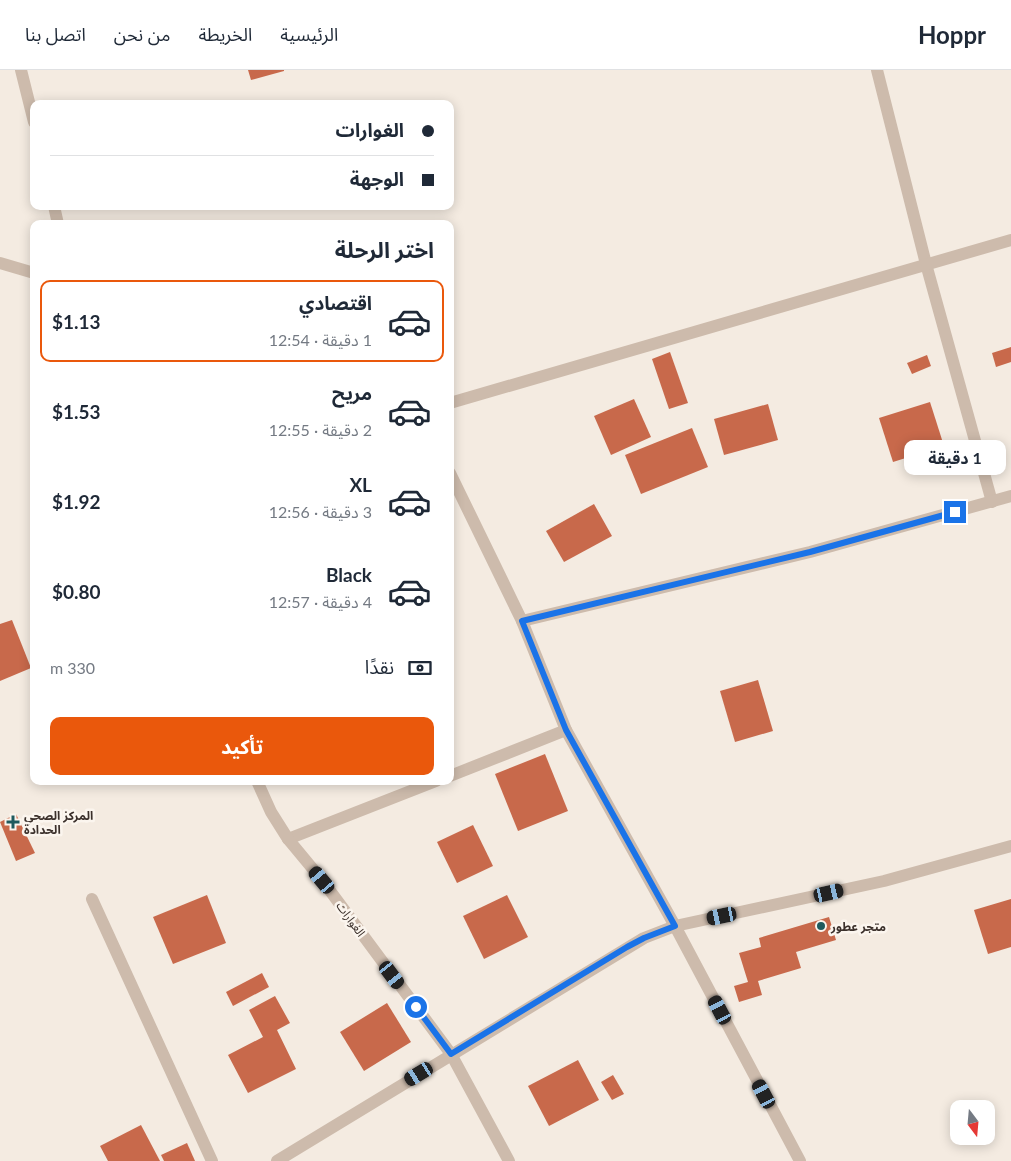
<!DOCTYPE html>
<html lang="ar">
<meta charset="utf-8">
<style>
body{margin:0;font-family:Lato,"Noto Sans Arabic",sans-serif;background:#f2f2f3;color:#1f2937;direction:rtl;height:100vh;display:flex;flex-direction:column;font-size:19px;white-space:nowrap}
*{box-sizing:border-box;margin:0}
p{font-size:16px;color:#747a83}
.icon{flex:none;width:28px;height:28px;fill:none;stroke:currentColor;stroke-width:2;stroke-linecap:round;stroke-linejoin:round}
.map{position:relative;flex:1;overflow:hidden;direction:ltr}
.details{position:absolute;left:30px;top:150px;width:424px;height:565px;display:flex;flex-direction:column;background:#fff;border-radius:10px;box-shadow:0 2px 12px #0003;direction:rtl}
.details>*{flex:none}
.hud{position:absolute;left:30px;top:30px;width:424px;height:110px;border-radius:10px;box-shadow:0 2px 12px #0003;direction:rtl;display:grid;align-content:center;height:110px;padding:0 20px;background:#fff}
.needle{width:32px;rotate:164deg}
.tools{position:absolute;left:950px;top:1030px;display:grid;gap:10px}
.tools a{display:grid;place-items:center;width:45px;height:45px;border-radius:10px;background:#fff;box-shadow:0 2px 12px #0003;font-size:25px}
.end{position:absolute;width:22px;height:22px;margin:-11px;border:6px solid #1a73e8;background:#fff;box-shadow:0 0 0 2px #fff}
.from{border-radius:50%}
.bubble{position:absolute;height:35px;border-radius:10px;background:#fff;box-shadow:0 2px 12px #0003;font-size:16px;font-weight:700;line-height:35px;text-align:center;direction:rtl}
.car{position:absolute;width:15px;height:30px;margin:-15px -8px;border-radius:6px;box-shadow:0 0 4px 1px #0007;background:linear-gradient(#222 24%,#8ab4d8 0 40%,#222 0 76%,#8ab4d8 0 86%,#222 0)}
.hud b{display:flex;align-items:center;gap:18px;height:48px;font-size:19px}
.hud b+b{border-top:1px solid #e0e1e3}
.hud i{width:12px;height:12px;background:#1f2937}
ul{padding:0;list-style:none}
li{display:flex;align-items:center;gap:15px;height:82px;margin:0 10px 8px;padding:0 10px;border:2px solid transparent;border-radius:10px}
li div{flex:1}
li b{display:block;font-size:19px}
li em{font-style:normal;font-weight:700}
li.selected{border-color:#ea580c}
li>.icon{width:45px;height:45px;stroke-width:1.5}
h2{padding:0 20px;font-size:22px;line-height:60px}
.pay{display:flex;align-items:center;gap:12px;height:55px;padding:0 20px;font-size:19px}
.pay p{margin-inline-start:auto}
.primary-button{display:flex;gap:10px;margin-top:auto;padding:10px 20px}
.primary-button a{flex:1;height:58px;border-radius:10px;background:#ea580c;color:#fff;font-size:20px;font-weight:700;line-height:58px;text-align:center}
header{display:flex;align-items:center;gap:30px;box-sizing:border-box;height:70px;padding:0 25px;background:#fff;border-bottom:1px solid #e0e1e3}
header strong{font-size:24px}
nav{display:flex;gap:28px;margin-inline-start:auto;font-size:18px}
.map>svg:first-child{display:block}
</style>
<header>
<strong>Hoppr</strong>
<nav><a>الرئيسية</a><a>الخريطة</a><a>من نحن</a><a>اتصل بنا</a></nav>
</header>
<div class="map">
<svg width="1011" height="1091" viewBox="0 0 1011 1091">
<rect width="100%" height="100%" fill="#f4ebe1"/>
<g fill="#c8694b">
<polygon points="248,0 284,0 284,1 251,10"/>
<polygon points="1011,277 1011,292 996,297 992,283"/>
<polygon points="670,282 688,333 669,339 652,289"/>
<polygon points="927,285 931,296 912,304 907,293"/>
<polygon points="634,329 651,367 611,385 594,346"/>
<polygon points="930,332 944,376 893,392 879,348"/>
<polygon points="768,334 778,370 724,385 714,349"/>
<polygon points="692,358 708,397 641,424 625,385"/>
<polygon points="594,434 612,466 564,492 546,461"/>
<polygon points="12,550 31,598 0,611 0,554"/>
<polygon points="758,610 773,661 735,672 720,621"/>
<polygon points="545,684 568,741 518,761 495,704"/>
<polygon points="16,744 35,783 16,791 0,752"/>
<polygon points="473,755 493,796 457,813 437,772"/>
<polygon points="207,825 226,873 173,894 153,847"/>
<polygon points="507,825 528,867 484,889 463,846"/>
<polygon points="1011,829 1011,877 988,884 974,840"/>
<polygon points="829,847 836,870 796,882 801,898 758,911 762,925 739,932 734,916 748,912 739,883 761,877 759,868"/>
<polygon points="262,903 269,917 233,936 226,922"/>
<polygon points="275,926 290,953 277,960 296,999 248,1023 228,985 263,967 249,940"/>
<polygon points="387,933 411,972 364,1001 340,962"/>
<polygon points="578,990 599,1030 549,1056 528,1016"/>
<polygon points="613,1005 624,1024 612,1030 601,1012"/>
<polygon points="141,1055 160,1091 108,1091 100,1076"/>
<polygon points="187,1073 195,1091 164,1091 161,1085"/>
</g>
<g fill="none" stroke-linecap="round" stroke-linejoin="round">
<g stroke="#cdbbac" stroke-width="12">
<polyline points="877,0 926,194 992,432"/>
<polyline points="0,193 34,203"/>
<polyline points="450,333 1011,170"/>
<polyline points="450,403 522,551 566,660 675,856 800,1091"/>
<polyline points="522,551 810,482 1011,426"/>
<polyline points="450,706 566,660"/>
<polyline points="288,769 436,711"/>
<polyline points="92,829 212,1091"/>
<polyline points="451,984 509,1091"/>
</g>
<g stroke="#cdbbac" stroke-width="12">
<polyline points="21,0 34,52"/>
<polyline points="54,136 58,154"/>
<polyline points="257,711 271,742 288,769 322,810 451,984"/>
<polyline points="277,1091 644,868 675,856 884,811 1011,776"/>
</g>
</g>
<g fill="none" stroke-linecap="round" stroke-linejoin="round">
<polyline stroke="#1a73e8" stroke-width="6" points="416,937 451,984 627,877 644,868 675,856 566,660 522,551 810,482 955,442"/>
</g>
<g fill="#1f5a5e" stroke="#fbf5ee" stroke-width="2">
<path d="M10.5 744.5h5v5h5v5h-5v5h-5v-5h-5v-5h5z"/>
<circle cx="821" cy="856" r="5"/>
</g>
<g text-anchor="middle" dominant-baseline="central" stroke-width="5" stroke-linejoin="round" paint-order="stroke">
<g font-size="12" font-weight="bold" fill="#3b302b" stroke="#fbf5ee" text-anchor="start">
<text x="24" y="745">المركز الصحي<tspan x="24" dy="14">الحدادة</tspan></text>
<text x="831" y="856">متجر عطور</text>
</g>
<g font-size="12" fill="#3b302b" stroke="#fbf5ee">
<text transform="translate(351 849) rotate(54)">الغوارات</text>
</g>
</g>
</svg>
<div class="tools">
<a><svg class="needle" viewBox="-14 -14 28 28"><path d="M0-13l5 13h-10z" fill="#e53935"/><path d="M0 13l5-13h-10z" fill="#747a83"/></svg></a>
</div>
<i class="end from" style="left:416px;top:937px"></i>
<i class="end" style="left:955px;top:442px"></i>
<div class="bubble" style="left:904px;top:370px;width:102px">1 دقيقة</div>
<i class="car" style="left:322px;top:810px;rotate:320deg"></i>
<i class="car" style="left:829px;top:823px;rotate:77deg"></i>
<i class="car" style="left:722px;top:846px;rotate:258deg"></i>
<i class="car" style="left:392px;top:905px;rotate:143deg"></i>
<i class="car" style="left:720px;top:940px;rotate:332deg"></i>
<i class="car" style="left:419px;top:1004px;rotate:239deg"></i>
<i class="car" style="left:764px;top:1024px;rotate:332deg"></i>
<div class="hud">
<b><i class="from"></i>الغوارات</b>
<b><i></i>الوجهة</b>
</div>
<section class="details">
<h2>اختر الرحلة</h2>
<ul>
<li class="selected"><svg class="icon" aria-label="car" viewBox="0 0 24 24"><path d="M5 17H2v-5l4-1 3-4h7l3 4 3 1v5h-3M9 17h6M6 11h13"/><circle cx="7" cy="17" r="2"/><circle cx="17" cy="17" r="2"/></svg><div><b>اقتصادي</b><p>1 دقيقة · 12:54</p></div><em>$1.13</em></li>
<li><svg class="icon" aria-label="car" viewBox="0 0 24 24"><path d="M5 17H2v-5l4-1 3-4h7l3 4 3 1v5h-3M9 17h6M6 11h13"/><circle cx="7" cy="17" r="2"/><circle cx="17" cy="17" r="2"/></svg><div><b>مريح</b><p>2 دقيقة · 12:55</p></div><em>$1.53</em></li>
<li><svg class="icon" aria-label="car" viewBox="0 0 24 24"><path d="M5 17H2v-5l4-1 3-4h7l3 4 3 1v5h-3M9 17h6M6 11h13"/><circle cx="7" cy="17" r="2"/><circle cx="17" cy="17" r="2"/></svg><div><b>XL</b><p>3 دقيقة · 12:56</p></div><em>$1.92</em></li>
<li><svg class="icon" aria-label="car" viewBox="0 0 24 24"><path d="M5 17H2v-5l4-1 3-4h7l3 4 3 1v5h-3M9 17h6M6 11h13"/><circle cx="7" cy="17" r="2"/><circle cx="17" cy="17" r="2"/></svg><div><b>Black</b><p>4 دقيقة · 12:57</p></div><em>$0.80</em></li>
</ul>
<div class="pay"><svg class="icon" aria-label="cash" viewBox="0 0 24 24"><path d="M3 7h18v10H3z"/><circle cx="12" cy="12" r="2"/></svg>نقدًا<p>330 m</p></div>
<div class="primary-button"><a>تأكيد</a></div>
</section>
</div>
